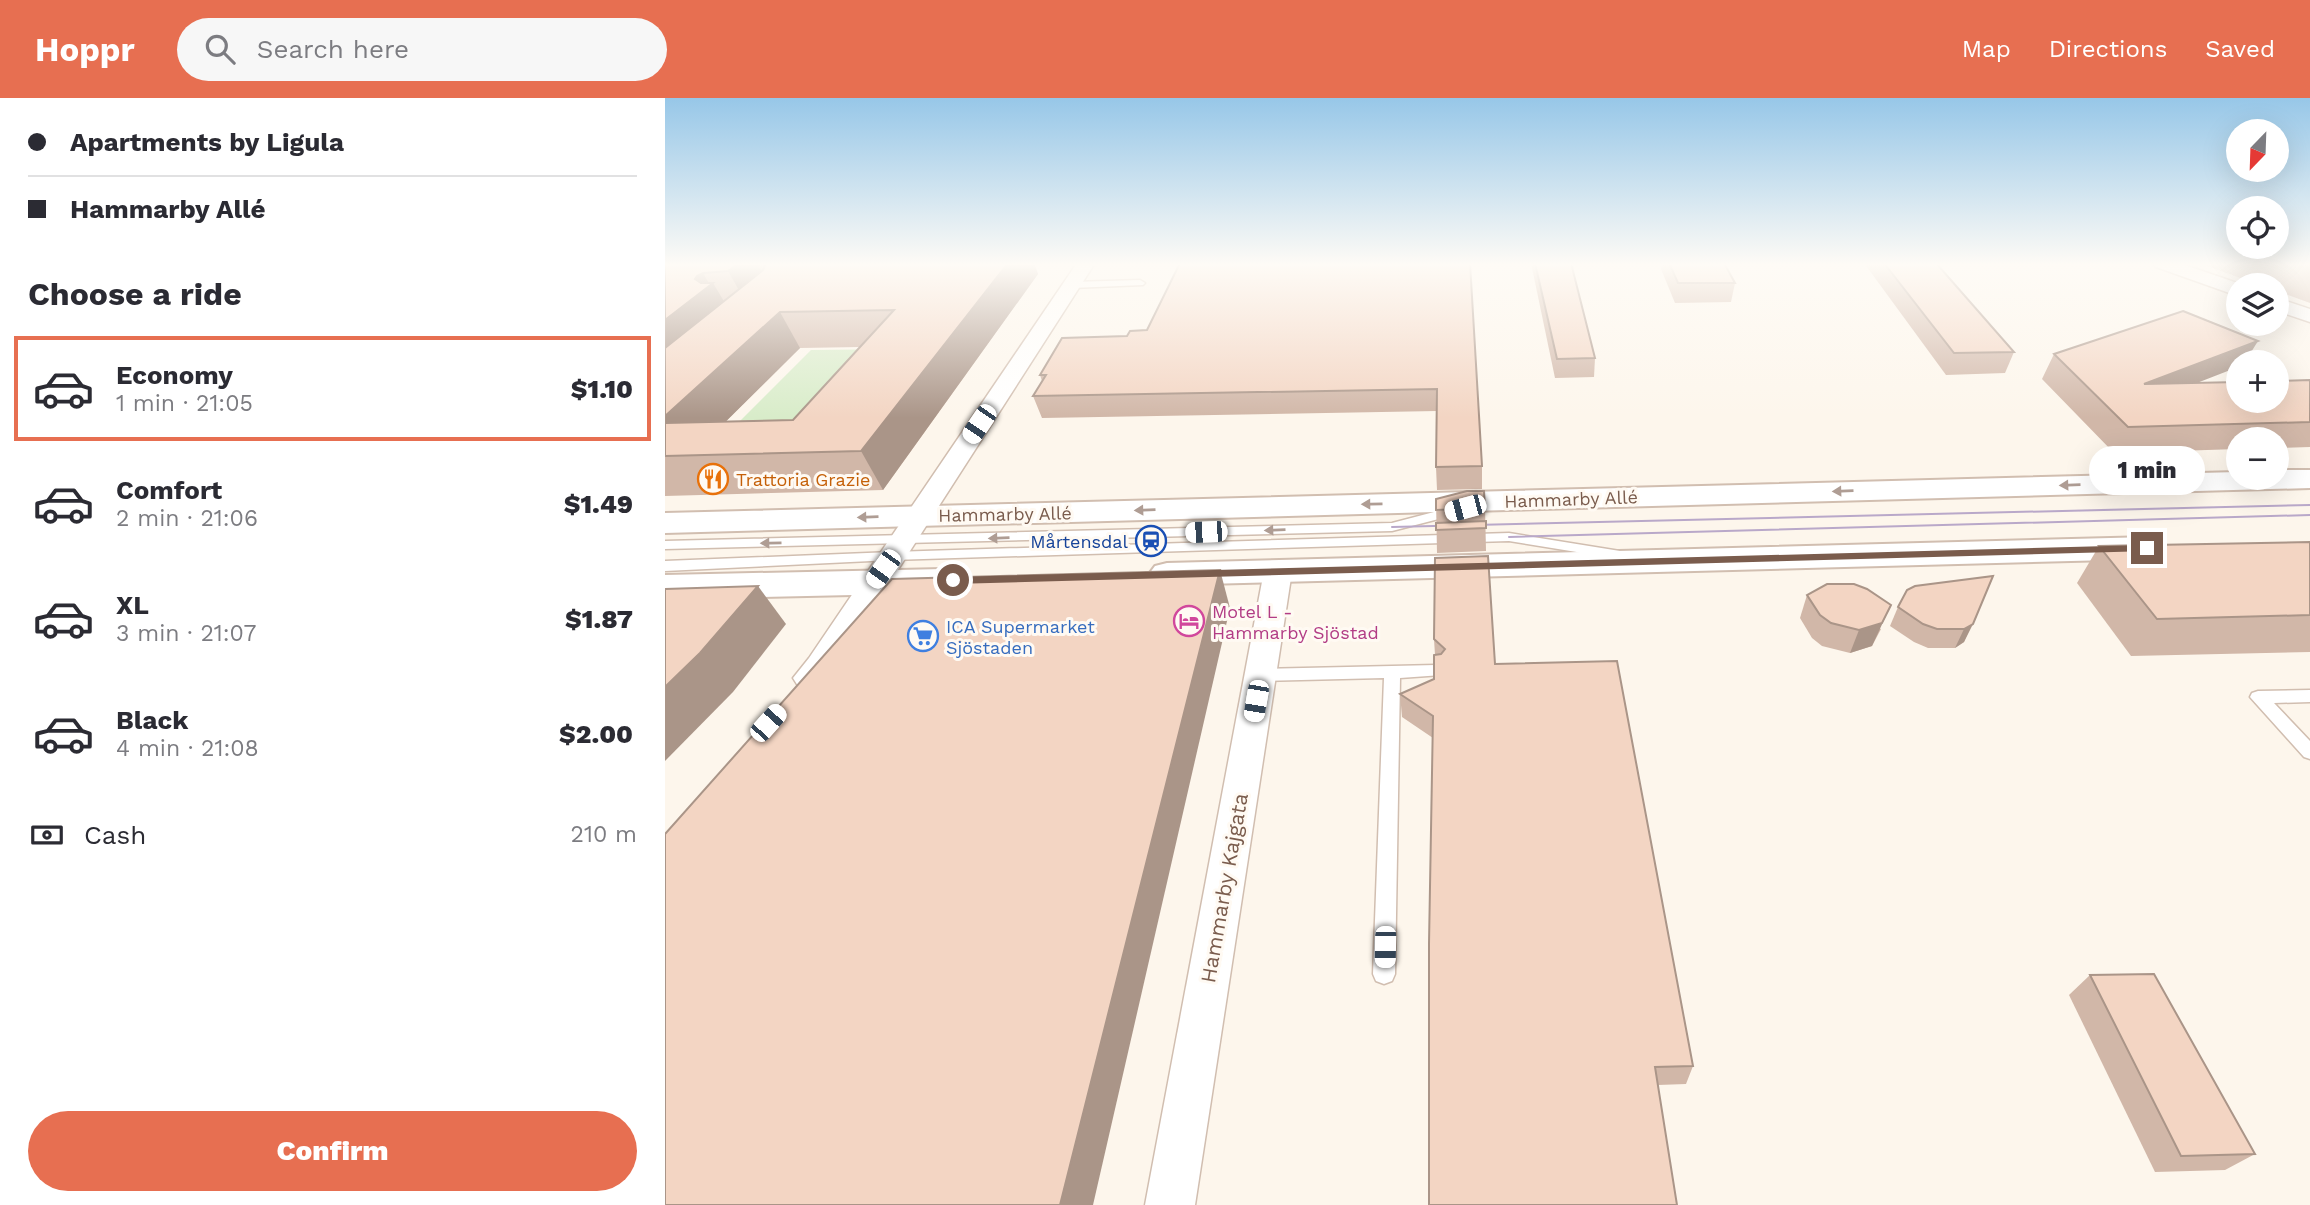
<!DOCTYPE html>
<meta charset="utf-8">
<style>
body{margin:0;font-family:"Work Sans",sans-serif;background:#f7f7f7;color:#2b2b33;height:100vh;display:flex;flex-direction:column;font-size:26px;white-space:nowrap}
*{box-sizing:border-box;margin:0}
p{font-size:23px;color:#7c7c81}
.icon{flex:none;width:38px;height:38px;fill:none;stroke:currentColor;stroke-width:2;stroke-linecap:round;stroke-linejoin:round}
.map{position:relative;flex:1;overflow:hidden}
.panel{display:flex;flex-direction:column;background:#fff;width:665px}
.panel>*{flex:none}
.banner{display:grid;align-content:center;height:154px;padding:0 28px;background:#fff}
.needle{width:46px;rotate:203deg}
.buttons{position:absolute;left:1561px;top:21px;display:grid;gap:14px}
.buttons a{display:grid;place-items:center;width:63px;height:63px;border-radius:50%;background:#fff;box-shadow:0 7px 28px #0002;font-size:35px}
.end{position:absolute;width:32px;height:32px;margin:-16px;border:9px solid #7a5c4d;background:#fff;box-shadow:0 0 0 4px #fff}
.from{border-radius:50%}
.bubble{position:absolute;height:49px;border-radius:24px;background:#fff;box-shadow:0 7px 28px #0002;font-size:23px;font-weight:800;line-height:49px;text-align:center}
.car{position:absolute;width:21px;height:42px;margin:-21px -10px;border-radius:9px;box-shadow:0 0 5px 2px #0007;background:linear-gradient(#fff 24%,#345 0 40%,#fff 0 76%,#345 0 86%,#fff 0)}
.banner b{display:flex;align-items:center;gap:24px;height:66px;font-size:26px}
.banner b+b{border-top:2px solid #e1e1e2}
.banner i{width:18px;height:18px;background:#2b2b33}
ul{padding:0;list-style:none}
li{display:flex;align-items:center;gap:21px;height:105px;margin:0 14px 10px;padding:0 14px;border:4px solid transparent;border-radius:0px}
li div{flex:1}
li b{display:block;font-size:26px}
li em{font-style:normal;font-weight:800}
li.current{border-color:#e76f51}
li>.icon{width:63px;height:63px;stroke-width:1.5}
h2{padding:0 28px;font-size:32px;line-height:84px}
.pay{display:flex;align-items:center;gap:18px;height:77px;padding:0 28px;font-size:26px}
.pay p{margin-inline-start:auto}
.button{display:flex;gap:14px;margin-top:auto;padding:14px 28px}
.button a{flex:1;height:80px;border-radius:42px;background:#e76f51;color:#fff;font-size:28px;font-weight:800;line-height:80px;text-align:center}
header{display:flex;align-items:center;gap:42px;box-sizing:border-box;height:98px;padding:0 35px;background:#e76f51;color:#fff}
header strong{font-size:33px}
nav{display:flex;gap:38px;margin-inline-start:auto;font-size:24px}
.search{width:490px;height:63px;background:#f7f7f7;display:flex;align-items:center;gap:18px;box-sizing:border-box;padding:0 24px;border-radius:38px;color:#7c7c81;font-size:26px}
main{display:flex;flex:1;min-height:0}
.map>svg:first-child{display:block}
</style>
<header>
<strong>Hoppr</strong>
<div class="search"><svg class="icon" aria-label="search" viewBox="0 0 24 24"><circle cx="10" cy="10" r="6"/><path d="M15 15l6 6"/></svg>Search here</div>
<nav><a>Map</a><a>Directions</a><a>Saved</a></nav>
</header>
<main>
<section class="panel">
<div class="banner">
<b><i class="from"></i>Apartments by Ligula</b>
<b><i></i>Hammarby Allé</b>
</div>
<h2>Choose a ride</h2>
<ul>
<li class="current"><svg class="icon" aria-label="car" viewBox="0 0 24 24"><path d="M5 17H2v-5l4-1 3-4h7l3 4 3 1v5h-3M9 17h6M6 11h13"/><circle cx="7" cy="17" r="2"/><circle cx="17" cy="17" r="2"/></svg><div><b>Economy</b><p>1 min · 21:05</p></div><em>$1.10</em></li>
<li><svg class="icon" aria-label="car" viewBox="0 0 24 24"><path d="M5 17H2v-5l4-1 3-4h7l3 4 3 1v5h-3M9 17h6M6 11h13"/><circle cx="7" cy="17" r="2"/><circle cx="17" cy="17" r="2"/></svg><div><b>Comfort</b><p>2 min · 21:06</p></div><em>$1.49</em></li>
<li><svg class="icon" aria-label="car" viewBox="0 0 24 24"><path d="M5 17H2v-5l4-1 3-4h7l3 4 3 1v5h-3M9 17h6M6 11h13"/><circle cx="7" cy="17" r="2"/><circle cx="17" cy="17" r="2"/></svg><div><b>XL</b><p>3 min · 21:07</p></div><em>$1.87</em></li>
<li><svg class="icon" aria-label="car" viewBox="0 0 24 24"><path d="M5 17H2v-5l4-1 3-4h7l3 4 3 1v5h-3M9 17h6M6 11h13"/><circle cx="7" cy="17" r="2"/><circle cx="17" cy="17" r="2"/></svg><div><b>Black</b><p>4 min · 21:08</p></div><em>$2.00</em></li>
</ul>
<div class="pay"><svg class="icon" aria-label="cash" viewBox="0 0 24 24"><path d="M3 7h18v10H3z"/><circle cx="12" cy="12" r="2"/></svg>Cash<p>210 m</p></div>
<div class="button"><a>Confirm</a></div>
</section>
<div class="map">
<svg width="1645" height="1107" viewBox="0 0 1645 1107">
<rect width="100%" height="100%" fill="#fdf6ec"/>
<polygon fill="#d8ecc9" points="239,251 159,345 51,347 146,252"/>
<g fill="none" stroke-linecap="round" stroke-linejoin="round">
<g stroke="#d1beb0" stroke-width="3">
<g id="service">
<polygon points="475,182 480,185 478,187 407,190 402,187 407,184"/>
<polygon points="792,408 799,412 797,415 727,433 0,451 0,443 727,425"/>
<polygon points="844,435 955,453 962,457 955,461 844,443 227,462 0,473 0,463 227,454"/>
<polygon points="771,567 779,573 777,577 735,580 730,876 727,883 719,886 711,883 708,876 719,580 595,583 587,577 595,571"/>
<polygon points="1645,592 1645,604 1609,605 1645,643 1645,661 1639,659 1585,599 1587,595 1593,593"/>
</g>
</g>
<g stroke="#d1beb0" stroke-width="3">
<g id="minor">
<path d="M412 165H430L166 576C155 589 149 593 133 588L128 580 144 560Z"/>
<polygon points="1488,165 1514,165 1578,187 1573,187 1573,198 1491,169"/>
<polygon points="1612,200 1645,211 1645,224 1612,213"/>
<polygon points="613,464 623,466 627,473 530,1107 480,1107 599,473 603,466"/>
</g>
</g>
<g stroke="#d1beb0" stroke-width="4">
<g id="tertiary">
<polygon points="1612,372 1645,372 1645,390 0,435 0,415 1573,374 1573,380 1612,380"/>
<polygon points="1485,439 1497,442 1502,450 1497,458 1485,461 502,487 490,484 484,476 490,468 502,465"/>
<polygon points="278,471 291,475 296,483 291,491 278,495 0,501 0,477"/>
</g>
</g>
<use href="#service" fill="#fff" fill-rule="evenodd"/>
<use href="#minor" fill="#fff" fill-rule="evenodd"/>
<use href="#tertiary" fill="#fff" fill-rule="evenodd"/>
<g stroke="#b9a8c9" stroke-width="2">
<polyline points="727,429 1645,407"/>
<polyline points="844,439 1645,417"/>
</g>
</g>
<g fill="#d1b7a8" fill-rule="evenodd">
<path d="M0 165H369L373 176 218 392 0 398ZM195 249 128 322 61 323 135 250Z"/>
<polygon points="805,165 817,368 817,391 772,392 771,369 772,313 377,320 368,298 377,283 375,277 462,238 482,232"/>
<polygon points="866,165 906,165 930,260 929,279 890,280"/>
<polygon points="997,165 1059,165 1070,185 1066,204 1010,205 996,171"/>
<polygon points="1199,165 1271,165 1349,254 1340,275 1281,277"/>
<polygon points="1534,165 1645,165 1645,205 1612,193 1612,187 1595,187"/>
<polygon points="1389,256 1533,285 1645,282 1645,349 1612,350 1612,341 1573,341 1573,351 1449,355 1377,281"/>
<polygon points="771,401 820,410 821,453 772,455"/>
<polygon points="1645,444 1645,554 1466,558 1412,485 1434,448"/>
<polygon points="1328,478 1299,544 1290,550 1263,550 1249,544 1225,528 1233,509"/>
<polygon points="1142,497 1216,531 1207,548 1185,555 1157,548 1147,540 1135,520"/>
<polygon points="769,541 830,566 1028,968 1021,986 993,987 768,640 737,619 735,596 769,581 770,557"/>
<polygon points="1425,877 1590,1056 1560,1072 1490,1074 1404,897"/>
</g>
<g fill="#aa9588">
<polygon points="74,165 92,165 107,191 83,208 63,173"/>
<polygon points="343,165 369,165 373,176 218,392 196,353"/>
<polygon points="38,175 45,187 48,185 69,220 0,279 0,222 32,178"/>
<polygon points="115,214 135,250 27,357 0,336 0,318"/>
<polygon points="1593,243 1580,264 1573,264 1573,269 1465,311 1479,286"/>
<polygon points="555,472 565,510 428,1107 395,1107"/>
<polygon points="93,488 121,526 68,594 0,663 0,589"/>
<polygon points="1226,507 1207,548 1185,555 1194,532"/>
<polygon points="1308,526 1299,544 1290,550 1299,531"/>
</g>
<g fill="#f3d5c3" stroke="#aa9588" stroke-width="2">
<polygon points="0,165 74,165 63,173 38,175 32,178 30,181 36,185 48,185 0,222"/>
<polygon points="101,165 343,165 196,353 0,358 0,325 128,322 229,212 115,214 0,318 0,250 98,172"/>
<polygon points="515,165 805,165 817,368 771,369 772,291 368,298 381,277 375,277 397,240 462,238 465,233 482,232"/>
<polygon points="870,165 906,165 930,260 892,261"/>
<polygon points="1004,165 1059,165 1070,185 1013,185"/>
<polygon points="1219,165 1271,165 1349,254 1289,255"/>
<polygon points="1518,213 1593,243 1479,286 1573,284 1573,303 1612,303 1612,283 1645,282 1645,324 1463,329 1389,256"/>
<polygon points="802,393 819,393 820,410 771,412 771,401"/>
<polygon points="821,423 821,430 771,432 771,425"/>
<polygon points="1645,444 1645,517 1492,521 1434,448"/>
<polygon points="823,458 830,566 952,563 1028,968 990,969 1012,1107 764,1107 764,846 768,618 735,596 769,581 769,557 776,556 780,551 769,541 770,460"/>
<polygon points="555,472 395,1107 0,1107 0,736 227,481"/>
<polygon points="1328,478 1308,526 1299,531 1272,531 1258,526 1233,509 1242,492 1250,488"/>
<polygon points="1162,486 1189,486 1202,491 1226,507 1217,525 1194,532 1166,525 1155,517 1142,497"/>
<polygon points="93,488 35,555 0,589 0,491"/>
<polygon points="1489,876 1590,1056 1516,1058 1425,877"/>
</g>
<defs><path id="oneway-solid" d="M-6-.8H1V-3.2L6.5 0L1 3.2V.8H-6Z" transform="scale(1.75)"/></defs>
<g fill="#af9d94">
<use href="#oneway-solid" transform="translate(1405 387) rotate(178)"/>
<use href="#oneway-solid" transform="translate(1178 393) rotate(178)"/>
<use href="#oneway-solid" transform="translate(707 406) rotate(179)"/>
<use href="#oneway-solid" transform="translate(480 412) rotate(178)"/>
<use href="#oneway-solid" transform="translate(203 419) rotate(178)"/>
<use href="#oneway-solid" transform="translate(610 432) rotate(178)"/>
<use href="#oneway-solid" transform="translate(334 440) rotate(178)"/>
<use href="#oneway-solid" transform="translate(106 445) rotate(179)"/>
</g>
<linearGradient id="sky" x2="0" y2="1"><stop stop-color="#97c7e8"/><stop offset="0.52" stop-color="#fefbf6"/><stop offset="1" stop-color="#fefbf6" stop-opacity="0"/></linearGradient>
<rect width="1645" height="320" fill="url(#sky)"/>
<polygon fill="#7a5c4d" points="1482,447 1487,450 1485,453 288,486 283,482 288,479"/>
<defs>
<g id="restaurant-ring" transform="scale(1.575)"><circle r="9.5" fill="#fffaf3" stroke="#e8710a" stroke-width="1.5"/><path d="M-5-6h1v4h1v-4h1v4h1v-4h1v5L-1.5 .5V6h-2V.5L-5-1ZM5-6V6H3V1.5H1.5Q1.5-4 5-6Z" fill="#e8710a"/></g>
<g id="station-ring" transform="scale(1.575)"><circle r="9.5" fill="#fffaf3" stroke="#1a4fb4" stroke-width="1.5"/><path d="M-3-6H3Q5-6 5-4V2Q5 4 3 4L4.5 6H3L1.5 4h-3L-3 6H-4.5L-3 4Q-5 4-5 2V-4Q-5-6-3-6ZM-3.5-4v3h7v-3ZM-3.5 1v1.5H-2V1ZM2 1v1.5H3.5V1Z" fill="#1a4fb4"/></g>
<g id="hotel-ring" transform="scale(1.575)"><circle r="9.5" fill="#fffaf3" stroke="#d1479c" stroke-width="1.5"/><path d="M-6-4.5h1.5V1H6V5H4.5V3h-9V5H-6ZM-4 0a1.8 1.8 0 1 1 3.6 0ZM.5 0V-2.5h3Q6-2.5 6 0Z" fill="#d1479c"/></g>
<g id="supermarket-ring" transform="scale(1.575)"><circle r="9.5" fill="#fffaf3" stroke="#3f7fe0" stroke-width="1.5"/><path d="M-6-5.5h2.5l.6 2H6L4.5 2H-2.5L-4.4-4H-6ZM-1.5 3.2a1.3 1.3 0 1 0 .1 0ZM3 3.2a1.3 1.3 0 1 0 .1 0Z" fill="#3f7fe0"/></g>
</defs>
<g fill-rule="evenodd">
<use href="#restaurant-ring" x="48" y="381"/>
<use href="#station-ring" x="486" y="443"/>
<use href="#hotel-ring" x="524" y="523"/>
<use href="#supermarket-ring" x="258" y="538"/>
</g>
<g text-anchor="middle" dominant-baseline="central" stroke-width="6" stroke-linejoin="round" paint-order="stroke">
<g font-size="18" fill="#c56008" stroke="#fffaf3" text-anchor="start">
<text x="71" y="381">Trattoria Grazie</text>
</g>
<g font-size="18" fill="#7a5c4d" stroke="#fffaf3">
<text transform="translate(906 401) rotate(-2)">Hammarby Allé</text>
<text transform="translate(340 416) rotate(-1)">Hammarby Allé</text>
</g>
<g font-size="18" fill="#164399" stroke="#fffaf3" text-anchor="end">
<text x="463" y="443">Mårtensdal</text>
</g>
<g font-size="18" fill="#b23c85" stroke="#fffaf3" text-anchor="start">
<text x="547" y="513">Motel L -<tspan x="547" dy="21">Hammarby Sjöstad</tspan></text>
</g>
<g font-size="18" fill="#366cbe" stroke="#fffaf3" text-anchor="start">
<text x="281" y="528">ICA Supermarket<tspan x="281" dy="21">Sjöstaden</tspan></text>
</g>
<g font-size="21" fill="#7a5c4d" stroke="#fffaf3">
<text transform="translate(559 790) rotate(-80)">Hammarby Kajgata</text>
</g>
</g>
</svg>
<div class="buttons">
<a><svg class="needle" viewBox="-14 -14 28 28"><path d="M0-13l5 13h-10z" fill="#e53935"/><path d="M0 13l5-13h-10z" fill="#7c7c81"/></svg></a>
<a><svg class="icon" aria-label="locate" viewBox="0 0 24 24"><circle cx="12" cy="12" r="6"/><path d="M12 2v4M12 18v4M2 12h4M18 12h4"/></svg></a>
<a><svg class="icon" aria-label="layers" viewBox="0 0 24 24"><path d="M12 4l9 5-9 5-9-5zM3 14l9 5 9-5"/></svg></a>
<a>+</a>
<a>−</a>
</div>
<i class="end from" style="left:288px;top:482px"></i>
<i class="end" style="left:1482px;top:450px"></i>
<div class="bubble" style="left:1424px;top:348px;width:116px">1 min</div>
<i class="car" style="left:314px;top:326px;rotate:214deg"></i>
<i class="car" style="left:800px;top:410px;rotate:255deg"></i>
<i class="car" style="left:541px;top:434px;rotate:268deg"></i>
<i class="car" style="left:218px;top:471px;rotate:216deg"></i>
<i class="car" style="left:591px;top:603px;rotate:190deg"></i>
<i class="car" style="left:103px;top:625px;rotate:42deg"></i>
<i class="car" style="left:720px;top:849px;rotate:181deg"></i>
</div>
</main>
